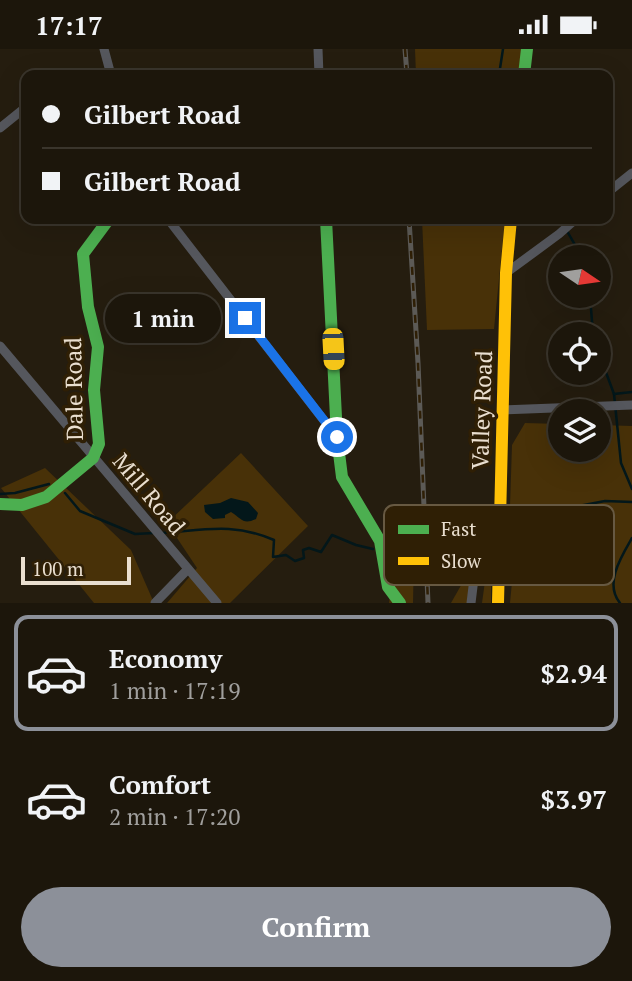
<!DOCTYPE html>
<html lang="en">
<head>
<meta charset="utf-8">
<style>
  :root { --surface:#1c160b; --page:#292319; --text:#f1f3f6; --muted:#a09f9d; --line:#3a352c; --accent:#8c9099 }
  body { margin:0; font-family:"PT Serif",serif; background:var(--page); color:var(--text); height:100vh; display:flex; flex-direction:column; font-size:26px; white-space:nowrap }
  * { box-sizing:border-box; margin:0 }
  p { font-size:23px; color:var(--muted) }
  .icon { flex:none; width:38px; height:38px; fill:none; stroke:currentColor; stroke-width:2; stroke-linecap:round; stroke-linejoin:round }
  .map { position:relative; height:554px; overflow:hidden }
  .panel { display:flex; flex-direction:column; background:var(--surface); flex:1 }
  .panel>* { flex:none }
  .top-card { position:absolute; left:21px; top:21px; width:592px; height:154px; border-radius:14px; box-shadow:0 7px 28px #0002,0 0 0 2px var(--line); display:grid; align-content:center; height:154px; padding:0 21px; background:var(--surface) }
  .needle { width:46px; rotate:103deg }
  .fabs { position:absolute; left:548px; top:196px; display:grid; gap:14px }
  .fabs a { display:grid; place-items:center; width:63px; height:63px; border-radius:50%; background:var(--surface); box-shadow:0 7px 28px #0002,0 0 0 2px var(--line); font-size:35px }
  .scale { position:absolute; left:21px; bottom:18px; width:110px; box-sizing:border-box; padding-left:7px; border:4px solid #eadfd0; border-top:0; font-size:19px; line-height:24px; white-space:nowrap; color:#eadfd0; -webkit-text-stroke:5px #2f1f05; paint-order:stroke }
  .end { position:absolute; width:32px; height:32px; margin:-16px; border:9px solid #1a73e8; background:#fff; box-shadow:0 0 0 4px #fff }
  .from { border-radius:50% }
  .bubble { position:absolute; height:49px; border-radius:24px; background:var(--surface); box-shadow:0 7px 28px #0002,0 0 0 2px var(--line); font-size:23px; font-weight:600; line-height:49px; text-align:center }
  .car { position:absolute; width:21px; height:42px; margin:-21px -10px; border-radius:9px; box-shadow:0 0 5px 2px #0007; background:linear-gradient(#f5c518 24%,#345 0 40%,#f5c518 0 76%,#345 0 86%,#f5c518 0) }
  .top-card b { display:flex; align-items:center; gap:24px; height:66px; font-size:26px }
  .top-card b+b { border-top:2px solid var(--line) }
  .top-card i { width:18px; height:18px; background:var(--text) }
  ul { padding:12px 0 0; list-style:none }
  li { display:flex; align-items:center; gap:21px; height:116px; margin:0 14px 10px; padding:0 7px; border:4px solid transparent; border-radius:14px }
  li div { flex:1 }
  li b { display:block; font-size:26px }
  li em { font-style:normal; font-weight:600 }
  li.on { border-color:var(--accent) }
  li>.icon { width:63px; height:63px; stroke-width:1.5 }
  .primary-button { display:flex; gap:14px; margin-top:auto; padding:14px 21px }
  .primary-button a { flex:1; height:80px; border-radius:42px; background:var(--accent); color:#fff; font-size:28px; font-weight:600; line-height:80px; text-align:center }
  .status { display:flex; justify-content:space-between; align-items:center; height:49px; padding:0 35px; background:var(--surface); direction:ltr }
  .status svg { height:19px; fill:currentColor }
  .map>svg:first-child { display:block }
</style>
</head>
<body>
<div class="status"><b>17:17</b><svg viewBox="0 0 49 12"><path d="M0 12V9h3v3zM5 12V6h3v6zM10 12V3h3v9zM15 12V0h3v12zM26 1h20v11H26zM47 4h2v5h-2z"/></svg></div>
<div class="map">
<svg width="632" height="554" viewBox="0 0 632 554">
  <rect width="100%" height="100%" fill="#251d0f"/>
  <g fill="#483108">
    <polygon points="415,0 522,0 519,26 416,26"/>
    <polygon points="422,170 505,170 494,280 427,281"/>
    <polygon points="525,374 560,375 560,401 598,401 599,376 632,377 632,554 510,554 513,522 508,518 512,396"/>
    <polygon points="241,404 308,477 230,554 167,554 197,519 167,474"/>
    <polygon points="45,419 131,501 154,554 94,554 1,439"/>
    <polygon points="395,504 414,505 413,554 389,554"/>
    <polygon points="487,517 491,521 491,554 482,554 486,525 481,521"/>
    <polygon points="468,524 471,524 467,554 451,554"/>
  </g>
  <path fill="#03171a" d="M231,449L248,453L258,464L256,470C243,476 242,470 231,463L225,466V469L213,470L205,463L204,456L220,454Z"/>
  <g fill="none" stroke-linecap="round" stroke-linejoin="round">
    <g stroke="#03171a" stroke-width="2.5">
      <polyline points="499,26 503,0"/>
      <polyline points="567,182 582,208"/>
      <polyline points="590,247 593,285"/>
      <polyline points="598,302 614,345 621,414 632,440"/>
      <polyline points="614,345 632,343"/>
      <polyline points="65,444 80,462 135,485 154,484"/>
      <polyline points="0,445 15,444 49,435"/>
      <polyline points="510,470 605,452 632,453"/>
      <path d="M161,484C205,481 232,473 274,491L273,508L286,506L295,512L304,509L303,501L309,499L321,503L332,486L356,496L373,500"/>
      <polyline points="392,500 413,503"/>
      <polyline points="438,507 463,502 462,477 486,473"/>
      <path d="M620,554C604,535 621,508 632,489"/>
    </g>
    <g stroke="#55575d" stroke-width="9">
      <polyline points="104,0 111,26"/>
      <polyline points="318,0 319,26"/>
      <polyline points="0,79 26,58"/>
      <polyline points="607,144 632,124"/>
      <polyline points="168,170 336,387"/>
      <polyline points="506,224 559,185 576,170"/>
      <polyline points="0,297 217,554"/>
      <polyline points="504,361 632,356"/>
      <polyline points="155,554 188,520"/>
      <polyline points="471,554 476,513 497,509"/>
    </g>
    <g stroke="#4caf50" stroke-width="12">
      <polyline points="524,26 527,0"/>
      <polyline points="326,170 337,388 342,428 380,492 388,538 400,554"/>
      <polyline points="0,455 22,456 46,448 93,409 99,395 94,341 98,298 88,258 83,205 109,170"/>
    </g>
    <polyline stroke="#ffc107" stroke-width="12" points="498,554 506,224 511,170"/>
    <g stroke="#5c5a56" stroke-width="5">
      <g id="rail">
        <polyline points="405,0 407,26"/>
        <polyline points="409,170 418,314 428,554"/>
      </g>
    </g>
    <use href="#rail" stroke="#2f1f05" stroke-width="2.5" stroke-dasharray="8" stroke-linecap="butt"/>
  </g>
  <g fill="none" stroke-linecap="round" stroke-linejoin="round">
    <polyline stroke="#1a73e8" stroke-width="9" points="245,269 337,388"/>
  </g>
  <g text-anchor="middle" stroke-width="7" stroke-linejoin="round" paint-order="stroke">
    <g font-size="23" fill="#eadfd0" stroke="#2f1f05">
      <text transform="translate(74 340) rotate(-91)" y="8">Dale Road</text>
      <text transform="translate(482 361) rotate(-88)" y="8">Valley Road</text>
      <text transform="translate(149 445) rotate(50)" y="8">Mill Road</text>
    </g>
  </g>
  <rect x="384" y="456" width="230" height="80" rx="10" fill="#2f1f05" stroke="#675942" stroke-width="2"/>
  <rect x="398" y="476" width="31" height="9" fill="#4caf50"/>
  <rect x="398" y="508" width="31" height="8" fill="#ffc107"/>
  <g font-size="19" fill="#eadfd0">
    <text x="441" y="487">Fast</text>
    <text x="441" y="519">Slow</text>
  </g>
</svg>
<div class="fabs">
<a><svg class="needle" viewBox="-14 -14 28 28"><path d="M0-13l5 13h-10z" fill="#e53935"/><path d="M0 13l5-13h-10z" fill="#a09f9d"/></svg></a>
<a><svg class="icon" aria-label="locate" viewBox="0 0 24 24"><circle cx="12" cy="12" r="6"/><path d="M12 2v4M12 18v4M2 12h4M18 12h4"/></svg></a>
<a><svg class="icon" aria-label="layers" viewBox="0 0 24 24"><path d="M12 4l9 5-9 5-9-5zM3 14l9 5 9-5"/></svg></a>
</div>
<div class="scale">100 m</div>
<i class="end from" style="left:337px;top:388px"></i>
<i class="end" style="left:245px;top:269px"></i>
<div class="bubble" style="left:105px;top:245px;width:116px">1 min</div>
<i class="car" style="left:333px;top:300px;rotate:177deg"></i>
<div class="top-card">
<b><i class="from"></i>Gilbert Road</b>
<b><i></i>Gilbert Road</b>
</div>
</div>
<section class="panel">
<ul>
<li class="on"><svg class="icon" aria-label="car" viewBox="0 0 24 24"><path d="M5 17H2v-5l4-1 3-4h7l3 4 3 1v5h-3M9 17h6M6 11h13"/><circle cx="7" cy="17" r="2"/><circle cx="17" cy="17" r="2"/></svg><div><b>Economy</b><p>1 min · 17:19</p></div><em>$2.94</em></li>
<li><svg class="icon" aria-label="car" viewBox="0 0 24 24"><path d="M5 17H2v-5l4-1 3-4h7l3 4 3 1v5h-3M9 17h6M6 11h13"/><circle cx="7" cy="17" r="2"/><circle cx="17" cy="17" r="2"/></svg><div><b>Comfort</b><p>2 min · 17:20</p></div><em>$3.97</em></li>
</ul>
<div class="primary-button"><a>Confirm</a></div>
</section>
</body>
</html>
